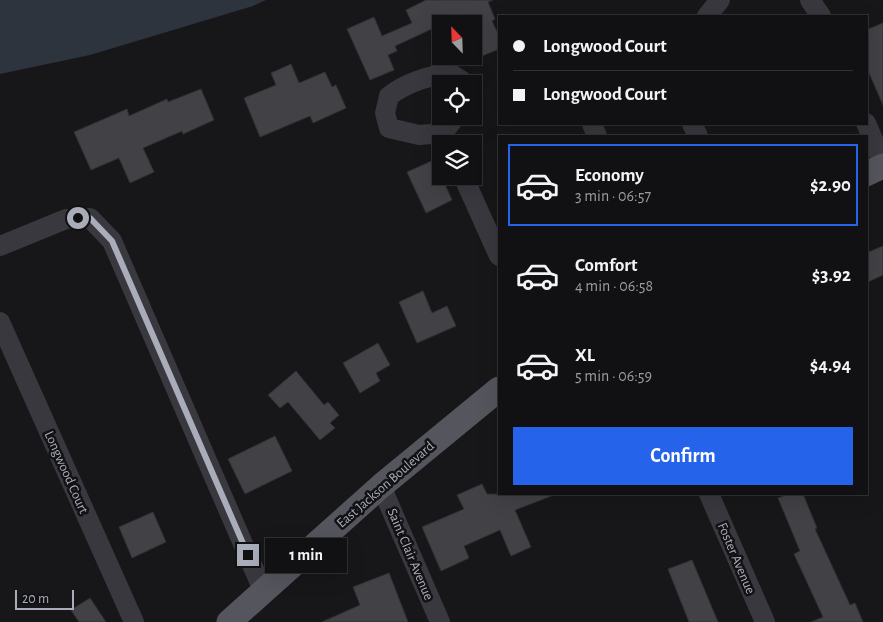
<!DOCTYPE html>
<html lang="en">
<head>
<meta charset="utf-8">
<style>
  :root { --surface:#111113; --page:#1a1a1c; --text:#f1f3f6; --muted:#9c9da0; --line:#303133; --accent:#2563eb }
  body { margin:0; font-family:"Alegreya Sans",sans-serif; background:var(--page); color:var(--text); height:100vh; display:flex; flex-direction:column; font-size:19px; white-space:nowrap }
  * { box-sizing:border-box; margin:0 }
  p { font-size:16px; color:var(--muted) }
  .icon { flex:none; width:28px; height:28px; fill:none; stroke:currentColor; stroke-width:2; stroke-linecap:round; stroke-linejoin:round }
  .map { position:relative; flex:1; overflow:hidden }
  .sheet { position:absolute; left:498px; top:135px; width:370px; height:360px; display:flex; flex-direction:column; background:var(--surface); border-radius:0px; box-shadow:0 5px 20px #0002,0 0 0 1px var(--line) }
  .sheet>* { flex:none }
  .guide { position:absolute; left:498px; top:15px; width:370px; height:110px; border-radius:0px; box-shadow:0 5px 20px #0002,0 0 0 1px var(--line); display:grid; align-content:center; height:110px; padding:0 15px; background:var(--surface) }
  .needle { width:32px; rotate:337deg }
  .fabs { position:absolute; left:432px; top:15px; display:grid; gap:10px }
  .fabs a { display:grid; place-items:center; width:50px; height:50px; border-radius:0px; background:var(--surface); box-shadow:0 5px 20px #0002,0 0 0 1px var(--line); font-size:25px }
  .scale { position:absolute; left:15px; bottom:12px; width:59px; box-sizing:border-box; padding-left:5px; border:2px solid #a9acb9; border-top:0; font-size:14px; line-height:18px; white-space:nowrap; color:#a9acb9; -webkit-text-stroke:4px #121214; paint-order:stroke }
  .end { position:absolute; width:22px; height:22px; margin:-11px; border:6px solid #a9acb9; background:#111; box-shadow:0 0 0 2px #111 }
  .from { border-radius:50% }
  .bubble { position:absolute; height:35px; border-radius:0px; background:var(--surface); box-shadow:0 5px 20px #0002,0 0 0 1px var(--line); font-size:16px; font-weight:700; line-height:35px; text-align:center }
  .guide b { display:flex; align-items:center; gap:18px; height:48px; font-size:19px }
  .guide b+b { border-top:1px solid var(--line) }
  .guide i { width:12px; height:12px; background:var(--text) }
  ul { padding:9px 0 0; list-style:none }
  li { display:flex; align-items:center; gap:15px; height:82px; margin:0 10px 8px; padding:0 5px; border:2px solid transparent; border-radius:0px }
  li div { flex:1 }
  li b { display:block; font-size:19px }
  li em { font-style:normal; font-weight:700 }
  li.selected { border-color:var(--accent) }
  li>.icon { width:45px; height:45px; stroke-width:1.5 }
  .cta { display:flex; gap:10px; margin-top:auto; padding:10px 15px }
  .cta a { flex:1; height:58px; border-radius:0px; background:var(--accent); color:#fff; font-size:20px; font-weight:700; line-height:58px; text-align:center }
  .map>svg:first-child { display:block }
</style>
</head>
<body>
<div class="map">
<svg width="883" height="622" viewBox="0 0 883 622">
  <rect width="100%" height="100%" fill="#171719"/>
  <polygon fill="#2d343d" points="0,0 266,0 253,6 90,55 0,74"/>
  <g fill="#414146" stroke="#313135">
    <polygon points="426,0 493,0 488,2 495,19 492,21 499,36 499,49 482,56 474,36 474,24 468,24 464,14 395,46 397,51 388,55 394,70 370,80 347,29 374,17 382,36 412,23 406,10"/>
    <polygon points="883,23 883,105 866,66 866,30"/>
    <polygon points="291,64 299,83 325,72 332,87 336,85 346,108 313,123 310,116 260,137 244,98 276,85 271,73"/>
    <polygon points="201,89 214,120 183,134 182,131 143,148 154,172 130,183 119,158 91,170 74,132 127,109 129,116 167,99 168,102"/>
    <polygon points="434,160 452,200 426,213 407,172"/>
    <polygon points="883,246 883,275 866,283 866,253"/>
    <polygon points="423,291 432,313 447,306 456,326 417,343 399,302"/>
    <polygon points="378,343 390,365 376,373 380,381 360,393 343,363"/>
    <polygon points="296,371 324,405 328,402 339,415 330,423 335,428 320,440 288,402 280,408 268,395"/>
    <polygon points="275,436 292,471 245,494 228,459"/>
    <polygon points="482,484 487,494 554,495 515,510 531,547 511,556 500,530 464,546 469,558 441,571 422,527 464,509 457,495"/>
    <polygon points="789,494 803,494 817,528 815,529 850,605 855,603 863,622 811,622 823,617 794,554 800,551 778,498"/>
    <polygon points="153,512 166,542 132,558 119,527"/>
    <polygon points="692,560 718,622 689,622 668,569"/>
    <polygon points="389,573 408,622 322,622 360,605 353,587"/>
    <polygon points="90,598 106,622 79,622 71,610"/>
  </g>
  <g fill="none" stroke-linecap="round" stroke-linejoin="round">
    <g stroke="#38383e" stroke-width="20">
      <polyline points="810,0 821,16"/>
      <polyline points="707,16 720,0"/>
      <path d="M456,116L443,133L419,135L389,128L385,113L389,96C408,82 425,78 448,72L462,81L463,84"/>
      <polyline points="866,123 883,163"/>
      <polyline points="592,124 597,136"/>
      <polyline points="692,124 698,136"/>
      <polyline points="463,176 499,256"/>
      <polyline points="0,246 66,219 90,218 112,241 263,590"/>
      <polyline points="0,322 134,622"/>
      <polyline points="381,486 440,622"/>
      <polyline points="709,494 765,622"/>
    </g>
    <g stroke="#54555d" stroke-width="25">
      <polyline points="866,174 883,166"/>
      <polyline points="229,622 381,486 499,389"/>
    </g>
  </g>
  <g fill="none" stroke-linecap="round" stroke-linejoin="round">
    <polyline stroke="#a9acb9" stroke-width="6" points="78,218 90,218 112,241 248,555"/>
  </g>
  <g text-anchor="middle" stroke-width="5" stroke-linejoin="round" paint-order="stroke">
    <g font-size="14" fill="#a9acb9" stroke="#121214">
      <text transform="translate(67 472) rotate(66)" y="5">Longwood Court</text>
      <text transform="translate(385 484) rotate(-41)" y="5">East Jackson Boulevard</text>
      <text transform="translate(411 554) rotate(67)" y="5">Saint Clair Avenue</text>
      <text transform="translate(737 558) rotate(67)" y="5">Foster Avenue</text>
    </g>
  </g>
</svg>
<div class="fabs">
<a><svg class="needle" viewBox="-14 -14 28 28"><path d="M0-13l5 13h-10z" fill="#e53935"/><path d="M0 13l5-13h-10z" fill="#9c9da0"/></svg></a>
<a><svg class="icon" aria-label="locate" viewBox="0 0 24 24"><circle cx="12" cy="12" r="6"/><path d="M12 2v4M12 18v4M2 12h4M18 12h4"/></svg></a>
<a><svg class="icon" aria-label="layers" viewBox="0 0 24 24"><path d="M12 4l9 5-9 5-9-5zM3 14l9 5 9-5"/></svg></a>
</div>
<div class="scale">20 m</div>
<i class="end from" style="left:78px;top:218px"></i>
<i class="end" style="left:248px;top:555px"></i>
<div class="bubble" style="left:265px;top:538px;width:82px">1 min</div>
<div class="guide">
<b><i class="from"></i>Longwood Court</b>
<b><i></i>Longwood Court</b>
</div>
<section class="sheet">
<ul>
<li class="selected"><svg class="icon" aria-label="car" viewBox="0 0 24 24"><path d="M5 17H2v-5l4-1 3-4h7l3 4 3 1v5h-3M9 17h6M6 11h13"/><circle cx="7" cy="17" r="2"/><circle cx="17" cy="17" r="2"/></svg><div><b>Economy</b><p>3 min · 06:57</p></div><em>$2.90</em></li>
<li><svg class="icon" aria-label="car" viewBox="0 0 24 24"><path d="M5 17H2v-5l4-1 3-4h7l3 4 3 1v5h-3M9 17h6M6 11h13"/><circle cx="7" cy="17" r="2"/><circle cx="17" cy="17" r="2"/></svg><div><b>Comfort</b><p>4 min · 06:58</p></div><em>$3.92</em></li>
<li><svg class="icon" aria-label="car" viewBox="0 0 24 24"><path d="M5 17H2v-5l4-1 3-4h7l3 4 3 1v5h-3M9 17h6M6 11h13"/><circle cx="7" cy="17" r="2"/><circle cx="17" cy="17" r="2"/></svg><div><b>XL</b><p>5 min · 06:59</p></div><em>$4.94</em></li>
</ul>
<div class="cta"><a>Confirm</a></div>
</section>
</div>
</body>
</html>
